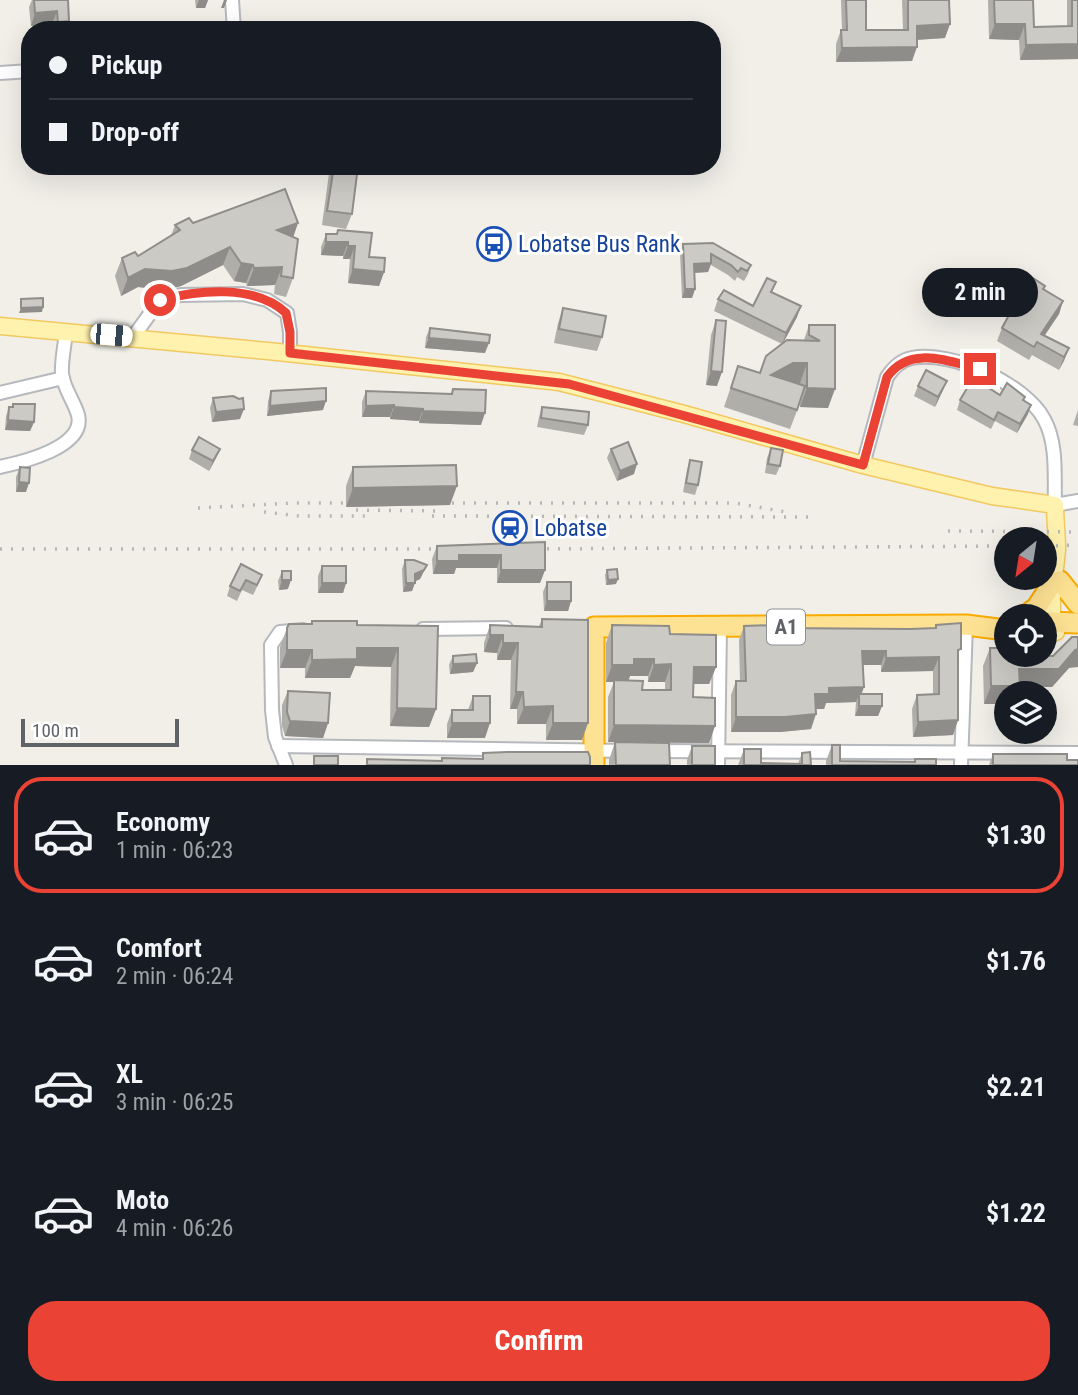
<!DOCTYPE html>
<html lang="en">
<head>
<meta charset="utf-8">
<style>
  :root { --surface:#171b24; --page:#242831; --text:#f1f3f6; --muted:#9ea1a6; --line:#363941; --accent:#ea4335 }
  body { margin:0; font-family:"Roboto Condensed",sans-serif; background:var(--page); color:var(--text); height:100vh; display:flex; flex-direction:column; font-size:26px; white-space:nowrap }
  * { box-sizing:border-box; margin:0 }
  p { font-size:23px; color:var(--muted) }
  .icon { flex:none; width:38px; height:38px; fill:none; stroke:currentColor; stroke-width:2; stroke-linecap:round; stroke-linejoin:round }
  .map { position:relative; height:765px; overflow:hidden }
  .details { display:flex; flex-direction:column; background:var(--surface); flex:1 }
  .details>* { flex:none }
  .banner { position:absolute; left:21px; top:21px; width:700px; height:154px; border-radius:28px; box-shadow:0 7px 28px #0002; display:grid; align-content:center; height:154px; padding:0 28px; background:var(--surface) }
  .needle { width:46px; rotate:210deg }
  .buttons { position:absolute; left:994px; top:527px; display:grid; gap:14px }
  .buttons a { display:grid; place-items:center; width:63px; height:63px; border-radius:50%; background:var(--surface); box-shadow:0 7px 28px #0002; font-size:35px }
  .scale { position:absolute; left:21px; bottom:18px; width:158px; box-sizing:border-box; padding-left:7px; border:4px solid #5f6368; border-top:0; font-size:19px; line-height:24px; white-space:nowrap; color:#5f6368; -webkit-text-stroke:5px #fff; paint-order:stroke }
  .end { position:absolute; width:32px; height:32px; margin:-16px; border:9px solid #ea4335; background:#fff; box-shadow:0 0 0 4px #fff }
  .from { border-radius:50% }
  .bubble { position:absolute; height:49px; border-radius:24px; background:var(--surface); box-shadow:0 7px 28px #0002; font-size:23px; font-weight:700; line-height:49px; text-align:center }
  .car { position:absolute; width:21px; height:42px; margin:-21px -10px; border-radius:9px; box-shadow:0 0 5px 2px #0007; background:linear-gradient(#fff 24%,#345 0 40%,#fff 0 76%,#345 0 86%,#fff 0) }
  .banner b { display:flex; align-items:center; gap:24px; height:66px; font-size:26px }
  .banner b+b { border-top:2px solid var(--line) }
  .banner i { width:18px; height:18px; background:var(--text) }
  ul { padding:12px 0 0; list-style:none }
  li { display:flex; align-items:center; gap:21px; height:116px; margin:0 14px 10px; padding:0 14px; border:4px solid transparent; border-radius:28px }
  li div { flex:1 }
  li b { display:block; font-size:26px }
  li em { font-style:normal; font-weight:700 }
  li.active { border-color:var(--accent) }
  li>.icon { width:63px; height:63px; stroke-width:1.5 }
  .cta { display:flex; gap:14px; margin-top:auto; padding:14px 28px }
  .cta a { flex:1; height:80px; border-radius:28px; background:var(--accent); color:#fff; font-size:28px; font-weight:700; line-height:80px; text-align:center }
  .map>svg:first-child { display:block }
</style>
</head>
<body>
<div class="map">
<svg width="1078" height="765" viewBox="0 0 1078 765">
  <rect width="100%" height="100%" fill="#f1efe8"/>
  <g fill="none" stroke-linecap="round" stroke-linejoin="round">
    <g stroke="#b5b8bc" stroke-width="16">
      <g id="minor">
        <polyline points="232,0 234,30"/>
        <polyline points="0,73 30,71"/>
        <polyline points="133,337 160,300 181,295 243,294 267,300 287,313 290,332 290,353"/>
        <polyline points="0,393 63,378"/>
        <path d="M863,465L887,377C893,368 901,360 912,358C952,350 1025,384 1044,419C1058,444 1054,478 1055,505L1078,501"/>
        <path d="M0,467C23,462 86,447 78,415C74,401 64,389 62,374C61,361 65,345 66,331"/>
        <polyline points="423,629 506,628"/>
        <polyline points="278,746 627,751"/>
        <polyline points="656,751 1078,753"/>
        <polyline points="286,765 275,737 272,710 271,645 280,632 303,630"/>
        <polyline points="718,765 720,628"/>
        <polyline points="961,765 966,625"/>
      </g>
    </g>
    <g stroke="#f2c960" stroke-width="19">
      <path id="major" d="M0,326L268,351L559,382L684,414L863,465L992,496L1055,505C1055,520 1057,535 1057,549C1055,577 1047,606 1056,632"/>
    </g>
    <g stroke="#f9ab00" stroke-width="23">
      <g id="highway">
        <polyline points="1060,581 1078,604"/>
        <polyline points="1025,616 1037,607 1053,582"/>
        <polyline points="1045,622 1078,623"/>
        <polyline points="594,765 594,627 966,625 1006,630"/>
      </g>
    </g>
    <use href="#minor" stroke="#fff" stroke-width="12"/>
    <use href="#major" stroke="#fff2af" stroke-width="16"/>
    <use href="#highway" stroke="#fde293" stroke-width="19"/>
    <g stroke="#b6b7b8" stroke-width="3.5" stroke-dasharray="2 9" stroke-linecap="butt">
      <polyline points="430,503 735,503 786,512"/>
      <polyline points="198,508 293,503 367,503"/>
      <polyline points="356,510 443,511"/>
      <polyline points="264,512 299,516 365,516"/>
      <polyline points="432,516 817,517"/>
      <polyline points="948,531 1078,532"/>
      <polyline points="1045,546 1078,545"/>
      <polyline points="0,549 455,549"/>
      <polyline points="525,549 1006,546"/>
    </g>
  </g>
  <g fill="#afaea9" fill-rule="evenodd">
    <polygon points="32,0 68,0 66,30 53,30 52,24 31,26 29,7"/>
    <polygon points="195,0 208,0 205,8 196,8"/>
    <polygon points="841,0 866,0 866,30 903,30 902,0 949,0 945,38 917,40 912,61 836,62 836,44 841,30 842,30"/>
    <polygon points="988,0 1033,0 1034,27 1067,26 1067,0 1078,0 1078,59 1020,60 1019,40 989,39"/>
    <polygon points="330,166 370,166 369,169 358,169 352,214 346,229 322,225"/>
    <polygon points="398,166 411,166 408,175 397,172"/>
    <polygon points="193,223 293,237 293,278 286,297 274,294 275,285 247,286 246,283 234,281 223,265 181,286 166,290 138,287 121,296 115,276 122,258 138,256 171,236 175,225"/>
    <polygon points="338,230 369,257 384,272 379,286 348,283 350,259 343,259 343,256 321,255 321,247 326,234 336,234"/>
    <polygon points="683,244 751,265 748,274 744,281 737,277 735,281 728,275 711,265 708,272 694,273 695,289 692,298 682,298 680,253"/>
    <polygon points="776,282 772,292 797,317 783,343 804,340 809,325 835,325 828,408 800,407 800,403 790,429 724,407 738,366 760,373 766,356 782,344 714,311 718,299 753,306"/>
    <polygon points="1045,286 1044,290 1063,301 1059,314 1044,336 1069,348 1059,370 1032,355 1029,360 997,341 1002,328"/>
    <polygon points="563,308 602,337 597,351 554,343 558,323"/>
    <polygon points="716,320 717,386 706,385 711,335"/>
    <polygon points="430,328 485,353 425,348 426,337"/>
    <polygon points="986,381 984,386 1000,395 1025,397 1024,401 1028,414 1017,433 995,421 991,429 957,410 960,400"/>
    <polygon points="918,386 943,390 935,407 914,396"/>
    <polygon points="453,389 481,425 419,423 419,421 390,419 390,417 362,417 362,402 366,391 451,394"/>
    <polygon points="271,391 323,410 267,416 268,401"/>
    <polygon points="213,398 240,419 212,422 210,408"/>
    <polygon points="13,404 34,422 30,431 5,430 6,416 9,407 12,407"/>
    <polygon points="542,407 588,425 584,435 537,427 539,417"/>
    <polygon points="1078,410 1078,426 1073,425"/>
    <polygon points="771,448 780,466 776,475 765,473 767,458"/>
    <polygon points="220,449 216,458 209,471 189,459 192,450"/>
    <polygon points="611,449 634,474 617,481 607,458"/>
    <polygon points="690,460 698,485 695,495 683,492 687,470"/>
    <polygon points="20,467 26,492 16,492 16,477"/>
    <polygon points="353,467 450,505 346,507 346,486"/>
    <polygon points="545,542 545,570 540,583 497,583 497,568 456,568 454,574 433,574 432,559 437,546"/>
    <polygon points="405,560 427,565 420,579 415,581 412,591 403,592 402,569"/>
    <polygon points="241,564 258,585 253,595 242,590 237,601 227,596 230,586"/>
    <polygon points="322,566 346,583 343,593 318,593 318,576"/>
    <polygon points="607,570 616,584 606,585 605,575"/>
    <polygon points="282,571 288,589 279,590 278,581"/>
    <polygon points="547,582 571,601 568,611 544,611 543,592"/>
    <polygon points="542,619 582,740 546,740 546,724 517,724 517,709 510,709 511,660 497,660 497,653 484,652 484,643 490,625 539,626"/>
    <polygon points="312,621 357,625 438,626 436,709 429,727 390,726 391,667 355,666 350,678 305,678 305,668 280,668 280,647 287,628 311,624"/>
    <path d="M612,625L670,634L716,667L709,684H693V697L715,726L709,743L608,742V697L614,682H606V643ZM630,676H648V682H665V690H642L628,680Z"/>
    <polygon points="936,625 958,658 958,720 953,735 913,737 912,709 917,695 933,694 933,671 881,672 881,665 863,665 862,694 882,706 878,716 855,716 856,702 826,703 824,709 816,709 811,729 780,732 731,732 731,695 736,681 740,681 739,640 744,626 776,628 935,628"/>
    <polygon points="1000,638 1038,655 1069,668 1052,687 1019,687 1017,693 1006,693 984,704 983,666 990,648 996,648"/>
    <polygon points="453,656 477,663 473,672 450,674 449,665"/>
    <polygon points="288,691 328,723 323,738 285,736 282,726 282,705"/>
    <polygon points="473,696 485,738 447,738 447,724 452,710 468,710"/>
    <polygon points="615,742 670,765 609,765 609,760"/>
    <polygon points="832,745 840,761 914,762 915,759 936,765 826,765 826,761"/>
    <polygon points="692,746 715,765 687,765 687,760"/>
    <polygon points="744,749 761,763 798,764 802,753 811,765 738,765"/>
    <polygon points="993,754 1067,760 1078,765 989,765"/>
  </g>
  <g fill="#8f8d8a">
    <polygon points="199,0 208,0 205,8 196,8"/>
    <polygon points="224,0 227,0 224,8 221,8"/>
    <polygon points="57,11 52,24 31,26 35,13"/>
    <polygon points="69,21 66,30 55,30 58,22"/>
    <polygon points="950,24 945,38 912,40 917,26"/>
    <polygon points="995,24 1025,24 1019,40 989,39"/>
    <polygon points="1078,44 1078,59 1020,60 1026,45"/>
    <polygon points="917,47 912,61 836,62 842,48"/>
    <polygon points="359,166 370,166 369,169 358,169"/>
    <polygon points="298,223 292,241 277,230"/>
    <polygon points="326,242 348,242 343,256 321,255"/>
    <polygon points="348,246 355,246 350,259 343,259"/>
    <polygon points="230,247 223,265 181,286 166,290 138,287 121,296 128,278 145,269"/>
    <polygon points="241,263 253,265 246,283 234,281"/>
    <polygon points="711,263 708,272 691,273 694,264"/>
    <polygon points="282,267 275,285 247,286 254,268"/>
    <polygon points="353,269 384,272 379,286 348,283"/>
    <polygon points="685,289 695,289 692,298 682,298"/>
    <polygon points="1063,301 1059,314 1039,344 1041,334"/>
    <polygon points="801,306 797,317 782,345 786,333"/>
    <polygon points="43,307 42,312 19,313 21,308"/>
    <polygon points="429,338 489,343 485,353 425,348"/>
    <polygon points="1069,348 1064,361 1059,370 1064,357"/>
    <polygon points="793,363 807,363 800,383 786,382 771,375"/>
    <polygon points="711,371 722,372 717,386 706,385"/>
    <polygon points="947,381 943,390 935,407 938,397"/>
    <polygon points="807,388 835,389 828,408 800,407"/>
    <polygon points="326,401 323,410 267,416 270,406"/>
    <polygon points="394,405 390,417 362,417 366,406"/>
    <polygon points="1031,405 1028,414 1017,433 1020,424"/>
    <polygon points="394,407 423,409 419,421 390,419"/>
    <polygon points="244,409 240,419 212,422 216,412"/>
    <polygon points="423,411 485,413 481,425 419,423"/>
    <polygon points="8,420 34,422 30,431 5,430"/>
    <polygon points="220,449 216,458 209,471 213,461"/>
    <polygon points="637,464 634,474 617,481 620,471"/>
    <polygon points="19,482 29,483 26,492 16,492"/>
    <polygon points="457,486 450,505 346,507 353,488"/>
    <polygon points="459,555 501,555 497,568 456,568 454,574 433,574 437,561"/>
    <polygon points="427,565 420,579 412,583 415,574"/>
    <polygon points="501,570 545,570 540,583 497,583"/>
    <polygon points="618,579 616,584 606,585 608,580"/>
    <polygon points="282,580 291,580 288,589 279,590"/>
    <polygon points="322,583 346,583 343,593 318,593"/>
    <polygon points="406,583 415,583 412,591 403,592"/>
    <polygon points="547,601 571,601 568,611 544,611"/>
    <polygon points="490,635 503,635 497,653 484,652"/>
    <polygon points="503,643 518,643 511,660 497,660"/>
    <polygon points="357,648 398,648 391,667 355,666 350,678 305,678 312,660"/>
    <polygon points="1078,649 1078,667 1069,668 1052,687 1019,687 1017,693 1006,693 1006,704 984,704 991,686 1019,669"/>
    <polygon points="287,650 312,650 305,668 280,668"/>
    <polygon points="862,651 886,651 881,665 857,665"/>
    <polygon points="939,657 933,671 881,672 886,658"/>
    <polygon points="634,659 654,659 648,676 630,676 628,682 606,682 612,665"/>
    <polygon points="477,663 473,672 450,674 453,664"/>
    <polygon points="671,664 665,682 648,682 654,665"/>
    <polygon points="694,667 716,667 709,684 687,684"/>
    <polygon points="864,687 859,701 859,694 856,702 826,703 824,709 810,709 815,694 829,688"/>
    <polygon points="516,692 523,692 517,709 510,709"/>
    <polygon points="553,706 546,724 517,724 524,707"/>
    <polygon points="859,706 882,706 878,716 855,716"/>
    <polygon points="397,708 436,709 429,727 390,726"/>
    <polygon points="816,714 811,729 780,732 731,732 736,717"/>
    <polygon points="958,720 953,735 913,737 918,722"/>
    <polygon points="290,721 328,723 323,738 285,736"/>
    <polygon points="452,723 490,723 485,738 447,738"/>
    <polygon points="553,723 588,723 582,740 546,740"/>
    <polygon points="614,725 715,726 709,743 608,742"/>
  </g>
  <g fill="#cccac5" stroke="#8f8d8a" stroke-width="2">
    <polygon points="34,0 68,0 69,21 58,22 57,11 35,13"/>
    <polygon points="846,0 866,0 866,30 908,30 908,0 949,0 950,24 917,26 917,47 842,48 841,30 847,30"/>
    <polygon points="994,0 1033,0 1034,27 1072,26 1072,0 1078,0 1078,44 1026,45 1025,24 995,24"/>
    <polygon points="334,166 358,166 352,214 327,211"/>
    <polygon points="285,189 298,223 277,230 298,239 293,278 281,276 282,267 254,268 253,265 241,263 230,247 187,268 172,271 145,269 128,278 122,258 135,252 138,256 180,230 175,225 189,218 193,223"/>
    <polygon points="338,230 372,233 369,257 385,258 384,272 353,269 355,246 348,246 348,242 326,242 326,234 337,234"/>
    <polygon points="713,243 751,265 747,271 741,268 738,272 731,265 711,254 711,263 694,264 695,289 685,289 683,244"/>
    <polygon points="1030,276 1045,286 1043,289 1063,301 1041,334 1069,348 1064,357 1037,342 1034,347 1002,328"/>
    <polygon points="767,278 776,282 771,292 801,306 786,333 718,299 724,290 753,306"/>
    <polygon points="43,298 43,307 21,308 21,299"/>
    <polygon points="563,308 606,316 602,337 559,329"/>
    <polygon points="716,320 726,321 722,372 711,371"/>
    <polygon points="809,325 835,325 835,389 807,388 807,363 793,363 771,375 805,386 797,410 731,388 738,366 760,373 766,356 787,340 820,341 809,335"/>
    <polygon points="430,328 490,335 489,343 429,338"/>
    <polygon points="926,370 947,381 938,397 918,386"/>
    <polygon points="975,375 986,381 984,385 1000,395 1007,383 1025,397 1023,400 1031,405 1020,424 998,412 994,420 960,400"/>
    <polygon points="326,388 326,401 270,406 271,391"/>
    <polygon points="453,389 486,390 485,413 423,411 423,409 394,407 394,405 366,406 366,391 452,394"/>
    <polygon points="233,396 239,399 243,398 244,409 216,412 213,398"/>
    <polygon points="13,404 35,404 34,422 8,420 9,407 13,407"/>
    <polygon points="542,407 589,412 588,425 541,418"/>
    <polygon points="199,437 220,449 213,461 192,450"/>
    <polygon points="628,442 637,464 620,471 611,449"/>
    <polygon points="771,448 783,450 780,466 768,464"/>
    <polygon points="690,460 702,462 698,485 686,483"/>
    <polygon points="456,465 457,486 353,488 353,467"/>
    <polygon points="20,467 30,468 29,483 19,482"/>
    <polygon points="545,542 545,570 501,570 501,555 459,555 459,561 437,561 437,546"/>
    <polygon points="405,560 414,560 427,565 424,570 415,574 415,583 406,583"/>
    <polygon points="241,564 262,575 257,585 246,580 240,591 230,586"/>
    <rect x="322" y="566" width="24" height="17"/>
    <polygon points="617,569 618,579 608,580 607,570"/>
    <rect x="282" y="571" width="9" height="9"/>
    <rect x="547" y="582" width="24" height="19"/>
    <polygon points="542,619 588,620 588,723 553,723 553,706 524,707 523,692 516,692 518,643 503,643 503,635 490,635 490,625 542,627"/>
    <polygon points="312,621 357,621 357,625 438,626 436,709 397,708 398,648 357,648 357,659 312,660 312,650 287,650 287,628 289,624 312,624"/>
    <polygon points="961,623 961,649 958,650 958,720 918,722 917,695 939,694 939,657 886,658 886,651 862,651 864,687 829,688 829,694 815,694 816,714 785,717 736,717 736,681 746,681 744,626 775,625 776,628 910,629 936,628 936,625"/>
    <polygon points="612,625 669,626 670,634 716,635 716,667 694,667 693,697 715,698 715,726 614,725 614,680 643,681 642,690 671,690 671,664 654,665 654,659 634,659 634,665 612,665"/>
    <polygon points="1072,637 1078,637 1078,649 1075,650 1059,669 1019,669 1020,686 991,686 990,648 1000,648 1000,638 1006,639 1006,654 1053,656"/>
    <polygon points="476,654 477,663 453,664 453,656"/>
    <polygon points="288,691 330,693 328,723 290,721 287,712"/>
    <rect x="859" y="694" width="23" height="12"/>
    <polygon points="473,696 490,696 490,723 452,723 452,710 473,710"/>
    <polygon points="615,742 669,743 670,765 616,765"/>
    <polygon points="832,745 840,745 840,761 915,762 915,759 936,759 936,765 832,765"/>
    <rect x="692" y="746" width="23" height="19"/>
    <polygon points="744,749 761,749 761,763 802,764 802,753 810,752 811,765 744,765"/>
    <polygon points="507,752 588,752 590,757 590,765 367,765 367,759 442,761 442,758 483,759 483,753"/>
    <polygon points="993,754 1067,754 1067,760 1078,760 1078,765 993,765"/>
    <rect x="314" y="756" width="24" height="9"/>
  </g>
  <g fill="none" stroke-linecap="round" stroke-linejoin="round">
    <path stroke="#ea4335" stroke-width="9" d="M160,300C199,290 255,284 286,313L290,332V353L569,384L863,465L887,377C910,345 947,361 980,369"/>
  </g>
  <defs>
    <g id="bus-ring" transform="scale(1.75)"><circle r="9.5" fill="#fff" stroke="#1a4fb4" stroke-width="1.5"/><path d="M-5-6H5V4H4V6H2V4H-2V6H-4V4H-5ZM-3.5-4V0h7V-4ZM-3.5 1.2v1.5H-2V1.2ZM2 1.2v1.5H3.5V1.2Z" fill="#1a4fb4"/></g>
    <g id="station-ring" transform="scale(1.75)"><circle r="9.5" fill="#fff" stroke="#1a4fb4" stroke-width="1.5"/><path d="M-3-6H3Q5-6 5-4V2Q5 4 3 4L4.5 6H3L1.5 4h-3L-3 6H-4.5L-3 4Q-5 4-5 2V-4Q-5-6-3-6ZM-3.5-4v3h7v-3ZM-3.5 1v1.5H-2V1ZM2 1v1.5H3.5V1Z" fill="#1a4fb4"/></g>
  </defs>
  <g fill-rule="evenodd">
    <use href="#bus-ring" x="494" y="244"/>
    <use href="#station-ring" x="510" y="528"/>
  </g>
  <g text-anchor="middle" stroke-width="6" stroke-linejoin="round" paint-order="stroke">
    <rect fill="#fff" stroke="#8f9295" stroke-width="2" x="767" y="609.5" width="38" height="35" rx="5"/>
    <g font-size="21" font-weight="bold" fill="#5f6368">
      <text x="786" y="634">A1</text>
    </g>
    <g font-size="23" fill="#164399" stroke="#fff" text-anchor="start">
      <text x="518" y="252">Lobatse Bus Rank</text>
      <text x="534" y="536">Lobatse</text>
    </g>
  </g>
</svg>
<div class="buttons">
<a><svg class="needle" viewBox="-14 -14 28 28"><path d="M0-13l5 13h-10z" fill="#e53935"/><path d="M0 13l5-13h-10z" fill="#9ea1a6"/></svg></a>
<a><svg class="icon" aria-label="locate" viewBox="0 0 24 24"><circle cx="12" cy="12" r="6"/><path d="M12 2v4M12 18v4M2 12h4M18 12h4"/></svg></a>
<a><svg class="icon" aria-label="layers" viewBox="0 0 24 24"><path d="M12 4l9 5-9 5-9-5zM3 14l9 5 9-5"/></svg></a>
</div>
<div class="scale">100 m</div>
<i class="end from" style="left:160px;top:300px"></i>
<i class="end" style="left:980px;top:369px"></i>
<div class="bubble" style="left:922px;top:268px;width:116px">2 min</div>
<i class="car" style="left:111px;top:335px;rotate:95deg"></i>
<div class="banner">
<b><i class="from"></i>Pickup</b>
<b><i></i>Drop-off</b>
</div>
</div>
<section class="details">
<ul>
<li class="active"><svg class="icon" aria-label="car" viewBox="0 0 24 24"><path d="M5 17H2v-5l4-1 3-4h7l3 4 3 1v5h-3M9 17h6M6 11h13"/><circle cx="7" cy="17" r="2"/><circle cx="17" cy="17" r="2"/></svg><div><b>Economy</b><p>1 min · 06:23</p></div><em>$1.30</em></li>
<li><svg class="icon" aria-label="car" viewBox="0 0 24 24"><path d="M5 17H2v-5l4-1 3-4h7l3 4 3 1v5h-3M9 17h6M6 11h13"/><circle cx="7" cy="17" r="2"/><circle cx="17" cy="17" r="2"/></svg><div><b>Comfort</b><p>2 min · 06:24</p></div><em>$1.76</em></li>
<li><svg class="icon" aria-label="car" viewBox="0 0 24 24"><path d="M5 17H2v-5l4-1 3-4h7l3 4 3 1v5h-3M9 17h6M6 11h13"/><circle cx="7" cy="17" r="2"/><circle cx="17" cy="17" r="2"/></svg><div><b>XL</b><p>3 min · 06:25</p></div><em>$2.21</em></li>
<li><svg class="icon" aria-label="car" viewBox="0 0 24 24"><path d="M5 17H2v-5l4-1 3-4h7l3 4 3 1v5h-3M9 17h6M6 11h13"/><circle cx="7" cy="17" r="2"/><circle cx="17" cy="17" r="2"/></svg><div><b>Moto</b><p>4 min · 06:26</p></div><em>$1.22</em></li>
</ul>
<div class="cta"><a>Confirm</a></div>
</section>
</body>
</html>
